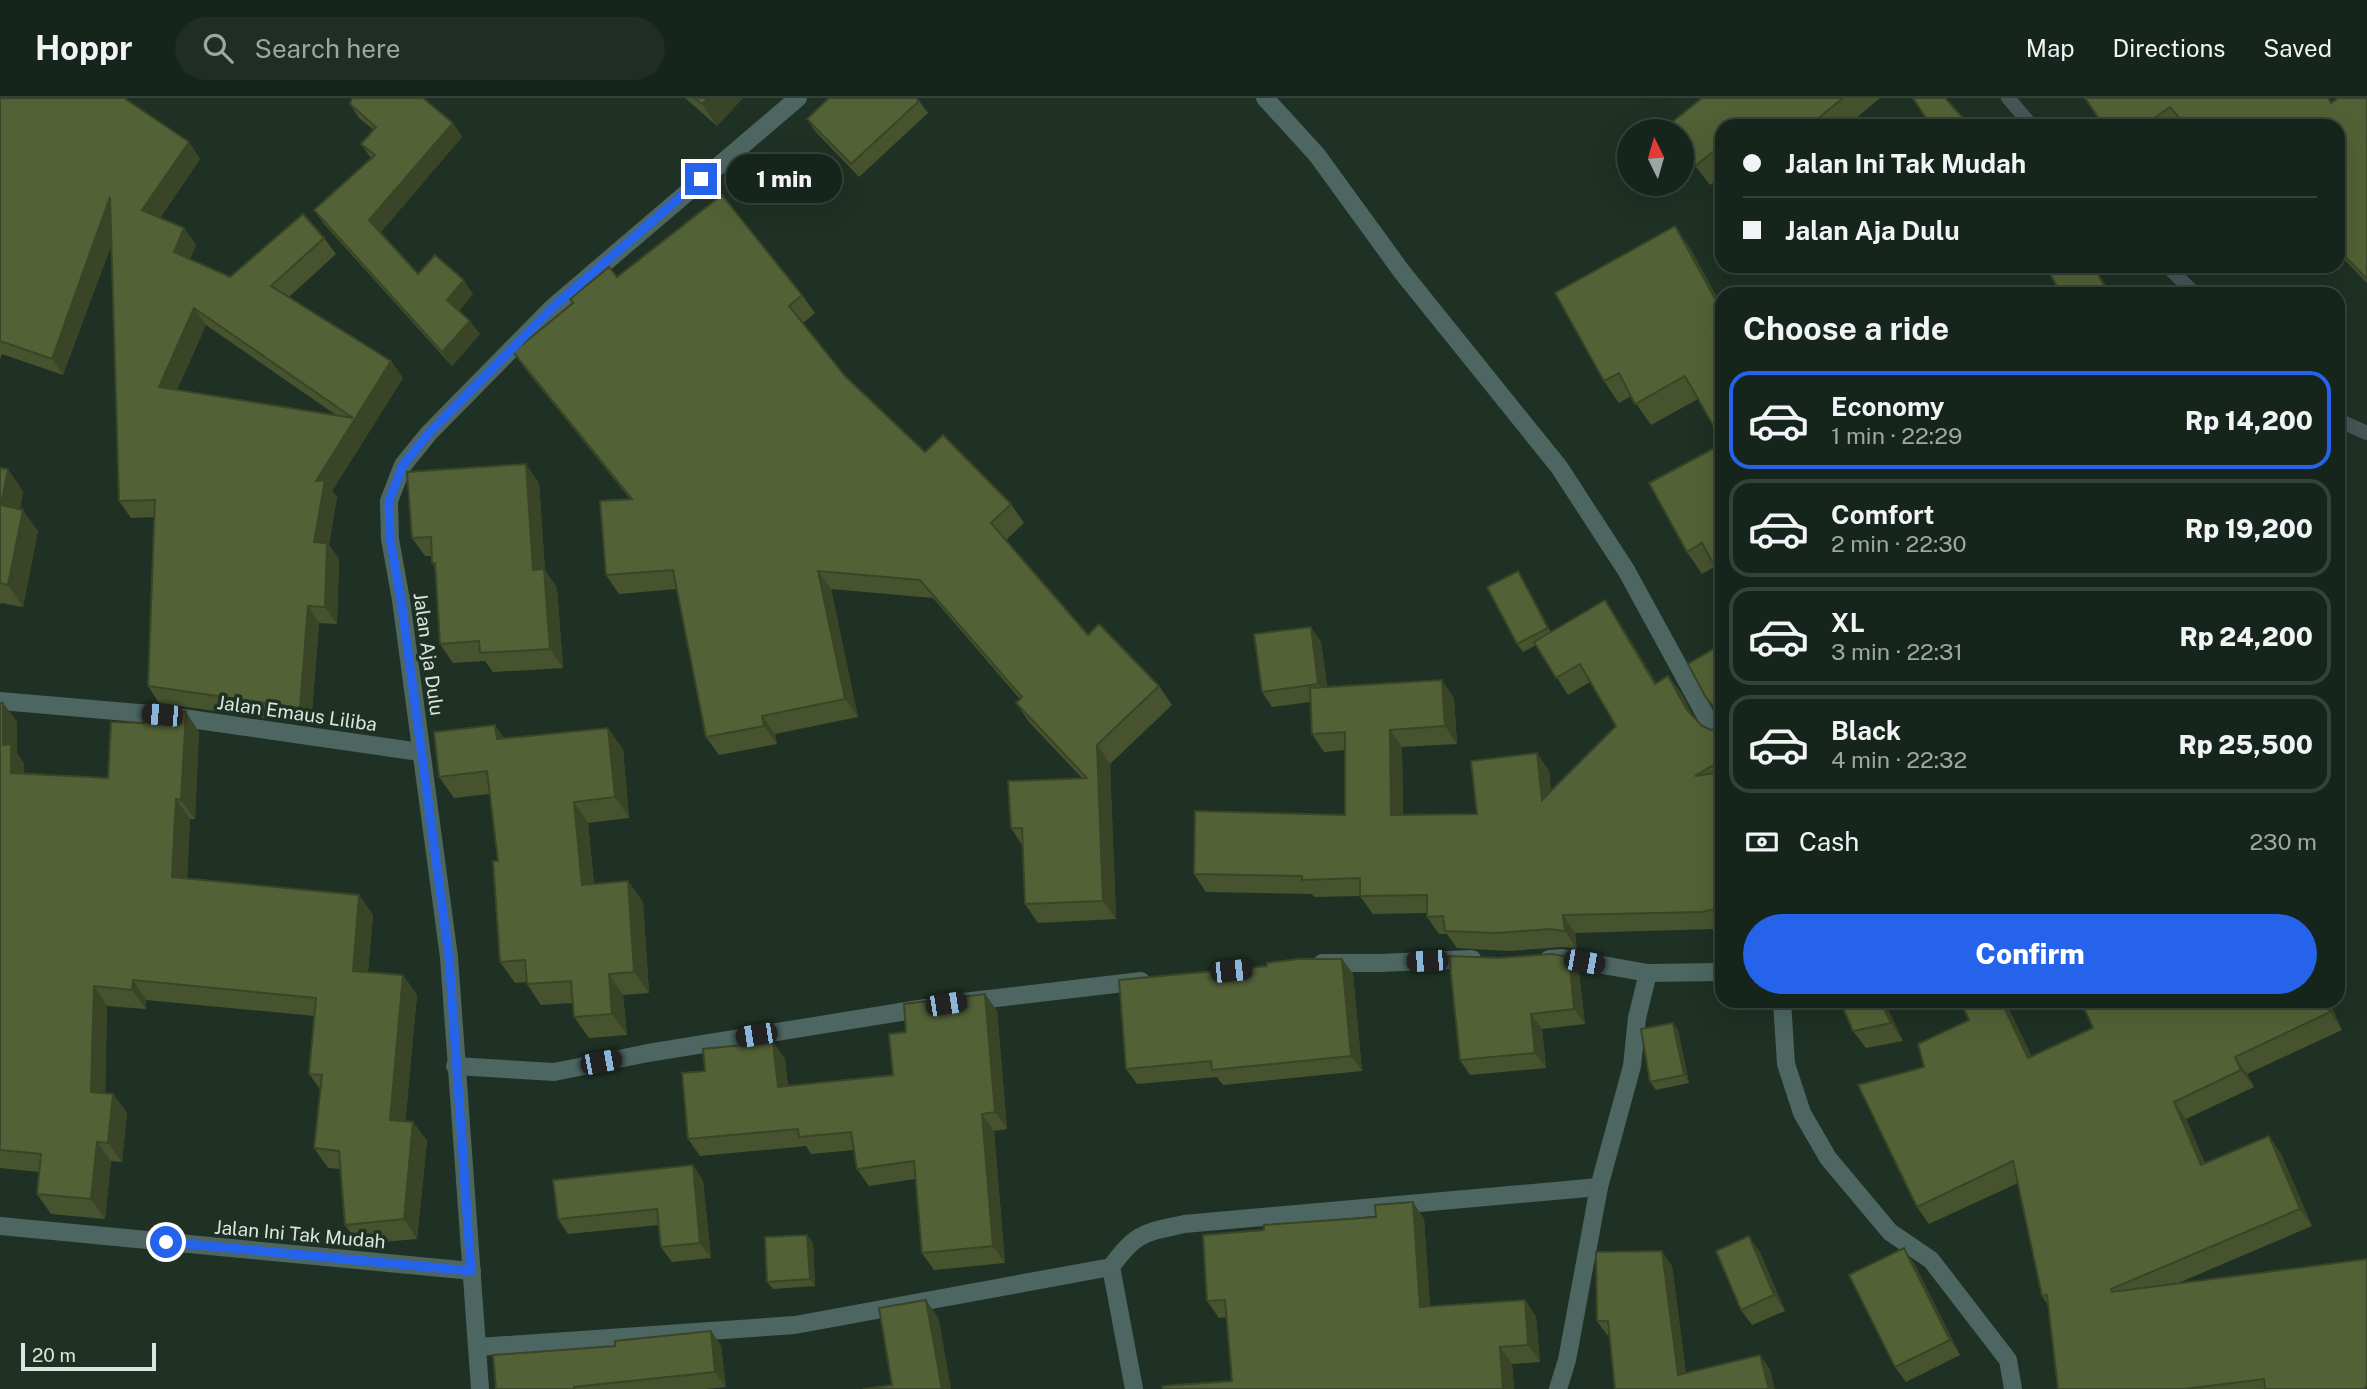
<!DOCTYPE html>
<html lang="en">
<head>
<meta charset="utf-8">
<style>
  :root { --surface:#16251b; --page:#1f2d24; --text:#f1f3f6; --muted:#9ea5a3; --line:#35423a; --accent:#2563eb }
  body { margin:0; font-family:"Public Sans",sans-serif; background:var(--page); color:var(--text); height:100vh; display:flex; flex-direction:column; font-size:26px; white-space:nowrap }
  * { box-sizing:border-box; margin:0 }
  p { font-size:23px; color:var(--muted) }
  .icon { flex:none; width:38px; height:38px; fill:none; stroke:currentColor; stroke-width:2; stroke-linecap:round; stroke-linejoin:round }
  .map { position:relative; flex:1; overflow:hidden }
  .panel { position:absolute; left:1715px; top:189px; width:630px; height:721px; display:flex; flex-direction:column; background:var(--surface); border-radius:21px; box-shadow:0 7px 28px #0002,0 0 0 2px var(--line) }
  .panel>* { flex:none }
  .guide { position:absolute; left:1715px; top:21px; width:630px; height:154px; border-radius:21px; box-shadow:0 7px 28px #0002,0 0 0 2px var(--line); display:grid; align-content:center; height:154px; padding:0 28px; background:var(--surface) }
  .needle { width:46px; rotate:355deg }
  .buttons { position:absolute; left:1617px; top:21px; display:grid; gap:14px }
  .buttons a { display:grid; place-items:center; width:77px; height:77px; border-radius:50%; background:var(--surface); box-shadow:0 7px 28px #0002,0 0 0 2px var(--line); font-size:35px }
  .scale { position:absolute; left:21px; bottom:18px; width:135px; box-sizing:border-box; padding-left:7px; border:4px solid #dae6de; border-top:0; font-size:19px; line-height:24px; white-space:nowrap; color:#dae6de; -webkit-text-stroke:5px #1e3124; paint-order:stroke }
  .end { position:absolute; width:32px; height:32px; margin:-16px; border:9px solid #2563eb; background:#fff; box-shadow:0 0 0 4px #fff }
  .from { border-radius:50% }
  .bubble { position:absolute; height:49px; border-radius:24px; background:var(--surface); box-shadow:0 7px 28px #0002,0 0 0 2px var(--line); font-size:23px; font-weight:800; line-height:49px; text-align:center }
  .car { position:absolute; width:21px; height:42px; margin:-21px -10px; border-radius:9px; box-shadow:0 0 5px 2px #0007; background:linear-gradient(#222 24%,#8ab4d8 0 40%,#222 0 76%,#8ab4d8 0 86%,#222 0) }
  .guide b { display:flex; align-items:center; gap:24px; height:66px; font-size:26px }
  .guide b+b { border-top:2px solid var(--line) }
  .guide i { width:18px; height:18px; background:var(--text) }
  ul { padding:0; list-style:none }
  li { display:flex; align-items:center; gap:21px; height:98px; margin:0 14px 10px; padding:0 14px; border:4px solid var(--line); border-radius:21px }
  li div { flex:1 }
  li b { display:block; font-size:26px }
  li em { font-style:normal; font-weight:800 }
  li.selected { border-color:var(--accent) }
  li>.icon { width:63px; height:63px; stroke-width:1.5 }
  h2 { padding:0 28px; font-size:32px; line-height:84px }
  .pay { display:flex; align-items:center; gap:18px; height:77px; padding:0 28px; font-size:26px }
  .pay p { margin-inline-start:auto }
  .button { display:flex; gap:14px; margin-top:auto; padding:14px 28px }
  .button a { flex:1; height:80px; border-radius:42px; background:var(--accent); color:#fff; font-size:28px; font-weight:800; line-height:80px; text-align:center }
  header { display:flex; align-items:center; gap:42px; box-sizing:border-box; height:98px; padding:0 35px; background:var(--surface); border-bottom:2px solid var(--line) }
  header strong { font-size:33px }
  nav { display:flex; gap:38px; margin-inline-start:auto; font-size:24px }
  .search { width:490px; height:63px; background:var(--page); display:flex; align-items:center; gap:18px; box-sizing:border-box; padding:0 24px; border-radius:38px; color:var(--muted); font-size:26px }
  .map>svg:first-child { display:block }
</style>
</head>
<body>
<header>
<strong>Hoppr</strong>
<div class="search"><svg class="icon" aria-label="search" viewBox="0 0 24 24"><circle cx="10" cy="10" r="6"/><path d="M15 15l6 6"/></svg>Search here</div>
<nav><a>Map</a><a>Directions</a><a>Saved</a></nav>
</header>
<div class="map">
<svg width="2367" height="1291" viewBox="0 0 2367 1291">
  <rect width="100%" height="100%" fill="#1e3124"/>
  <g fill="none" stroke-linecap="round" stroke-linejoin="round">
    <g stroke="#455657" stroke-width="14">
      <polyline points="2008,0 2032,28"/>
      <polyline points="2167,168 2195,196"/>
      <polyline points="2338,322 2367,335"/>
    </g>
    <g stroke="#4d6662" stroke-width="18">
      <polyline points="1265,0 1317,57 1402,174 1559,369 1626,472 1708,622 1722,638"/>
      <polyline points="0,603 162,617 420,654"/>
      <polyline points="1549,861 1563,860 1648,875 1722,874"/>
      <polyline points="1322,865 1380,865 1472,861"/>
      <polyline points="1782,903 1786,966 1802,1015 1828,1060 1890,1134 1931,1162 2008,1262 2013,1291"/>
      <polyline points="963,904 1141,883"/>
      <polyline points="455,968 554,974 648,955 925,910"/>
      <polyline points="0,1128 472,1173"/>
      <polyline points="1111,1169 1134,1291"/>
      <path d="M478,1249L795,1227L1111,1169C1136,1134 1144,1135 1184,1126L1599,1089"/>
      <polyline points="480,1291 449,859 401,502 390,441 389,403 403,367 429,335 553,209 798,0"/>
      <polyline points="1558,1291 1567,1262 1599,1089 1632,968 1637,920 1648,875"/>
    </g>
  </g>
  <g fill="#47532e" fill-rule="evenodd">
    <path d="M0,0L189,44L200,61L160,120L184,130L196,147L190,161L230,179L324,140L336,156L289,199L391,263L403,280L332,393L337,399L329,447L339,461L337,526L319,525L311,627L159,605L148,588L155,419L131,420L119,403L112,145L63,277L2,256L0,261ZM206,227L336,317L177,292Z"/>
    <polygon points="685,0 743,0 717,28"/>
    <polygon points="1702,0 1880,0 1847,28 1722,28 1722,78 1710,87 1682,51 1682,33"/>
    <polygon points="2085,0 2331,5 2367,0 2367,185 2344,161 2338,152 2338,28 2184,28 2181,24 2175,28 2104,28"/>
    <polygon points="919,3 928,15 859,79 815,33 807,21"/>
    <polygon points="350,6 453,25 462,39 380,135 418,176 473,196 459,213 480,236 452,268 324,126 314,112 371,60 361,46 374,32 359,20"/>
    <polygon points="1690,150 1722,208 1722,343 1698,301 1651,327 1631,298 1619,305 1604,283"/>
    <polygon points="2063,168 2094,168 2111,196 2061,196"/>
    <polygon points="617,179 802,197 815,215 803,225 845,278 925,354 1011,406 1024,425 1006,442 1088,537 1159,588 1172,607 1110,666 1116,821 1038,825 1025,806 1022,747 1011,730 1082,680 1029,624 1016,605 1020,601 933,500 831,491 858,619 775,636 777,646 719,657 706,639 677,491 619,496 606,477 630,401 526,272 513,254"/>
    <polygon points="1722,346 1722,477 1716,468 1702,476 1687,454"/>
    <polygon points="0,370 23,393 20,411 38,433 23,509 1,505 0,507"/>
    <polygon points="539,385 545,472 557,490 563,570 493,574 485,563 453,565 440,546 435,469 432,465 432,458 425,458 412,440"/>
    <polygon points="1523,481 1551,534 1617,520 1656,585 1668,578 1681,595 1694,620 1702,628 1711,632 1718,629 1720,619 1705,598 1722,546 1722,830 1715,831 1575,835 1577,851 1563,849 1508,853 1457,850 1447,836 1439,836 1427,819 1427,815 1373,816 1360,798 1314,799 1312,796 1206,794 1194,776 1345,717 1345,652 1324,654 1312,636 1310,604 1272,609 1262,594 1321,544 1327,589 1454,600 1457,646 1402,649 1403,717 1477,716 1537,655 1549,673 1551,692 1616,628 1590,584 1568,597 1536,547 1523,554 1517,546"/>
    <polygon points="0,605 3,605 17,624 17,655 24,666 24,675 108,680 199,634 195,721 190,721 187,781 359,797 373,817 368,874 403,877 417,897 405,1023 413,1024 427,1043 417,1141 359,1146 345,1127 341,1071 328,1070 314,1050 320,991 309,976 315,918 146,902 146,911 107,908 105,995 113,996 127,1015 122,1064 111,1063 105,1121 51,1116 37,1096 39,1074 0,1070"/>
    <polygon points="504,640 623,651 629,720 588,725 594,786 628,783 643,804 649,895 623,897 627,937 589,940 574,919 573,905 541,907 527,886 527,884 515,885 500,864 498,763 490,696 454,700 439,679"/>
    <polygon points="1342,861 1353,876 1362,973 1223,987 1217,979 1137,986 1126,971"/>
    <polygon points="1579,874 1585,926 1542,931 1546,970 1470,977 1460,962"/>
    <polygon points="985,896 997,913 1007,1031 994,1033 1005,1165 934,1172 922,1155 915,1081 869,1088 857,1071 854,1052 811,1056 806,1048 700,1058 688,1041 705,973 773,944 785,961 788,988 893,977 906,934"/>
    <polygon points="1840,903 1884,903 1903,943 1866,950 1853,933"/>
    <polygon points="2005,903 2032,959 2093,930 2081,903 2329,903 2342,932 2247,976 2254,989 2186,1021 2205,1065 2269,1038 2281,1056 2312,1128 2176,1186 2367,1291 2058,1291 2048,1207 2042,1198 2018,1085 1929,1126 1917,1109 1924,969 1969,922"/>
    <polygon points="1673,925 1678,932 1689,985 1656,992 1650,984"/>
    <polygon points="693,1067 703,1083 711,1160 672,1164 661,1149 659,1127 568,1136 558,1121"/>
    <polygon points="1413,1104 1424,1121 1430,1208 1525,1202 1536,1219 1540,1264 1512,1266 1514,1291 1163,1291 1232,1283 1227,1219 1219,1220 1207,1203 1264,1132 1376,1119"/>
    <polygon points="813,1145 815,1188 773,1191 767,1184"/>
    <polygon points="1760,1154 1785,1213 1752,1227 1741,1212"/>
    <polygon points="1914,1165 1960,1257 1906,1284 1895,1269"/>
    <polygon points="1672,1168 1686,1275 1770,1271 1615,1291 1609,1237 1607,1237 1597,1223"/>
    <polygon points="711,1233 721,1248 726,1289 706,1291 496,1291 615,1248"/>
  </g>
  <g fill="#3a4426">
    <polygon points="708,0 743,0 717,28 702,6"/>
    <polygon points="453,25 462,39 379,136 369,122"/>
    <polygon points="189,44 200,61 154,129 142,112"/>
    <polygon points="110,99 122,116 63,277 52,261"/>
    <polygon points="1675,128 1690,150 1722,208 1722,213"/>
    <polygon points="184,130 196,147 186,171 174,154"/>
    <polygon points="464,182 473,196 457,216 447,202"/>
    <polygon points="194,210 206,227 171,305 159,289"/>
    <polygon points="470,223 480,236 452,268 442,254"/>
    <polygon points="391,263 403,280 332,393 337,399 329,447 339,461 337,526 325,509 314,444 316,383"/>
    <polygon points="526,366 539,385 545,472 557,490 563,570 550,551 533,472"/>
    <polygon points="8,371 23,393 16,429 1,407"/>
    <polygon points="23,412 38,433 23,509 8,487"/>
    <polygon points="818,473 831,491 858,619 845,601"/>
    <polygon points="1518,473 1523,481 1553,538 1548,530"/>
    <polygon points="1605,502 1617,520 1667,604 1655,586"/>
    <polygon points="308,508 319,525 311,627 300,610"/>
    <polygon points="1311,529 1321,544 1329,601 1318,586"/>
    <polygon points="1668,578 1681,595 1699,629 1687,612"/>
    <polygon points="1442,582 1454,600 1457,646 1445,628"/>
    <polygon points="3,605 17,624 17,655 24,666 25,694 11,675 3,647"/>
    <polygon points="186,614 199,634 195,721 181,702"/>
    <polygon points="762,618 775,636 777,646 764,628"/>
    <polygon points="495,627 510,648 497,641"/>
    <polygon points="608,630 623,651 629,720 615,699"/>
    <polygon points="1390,632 1402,649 1403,735 1391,717"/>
    <polygon points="1097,647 1110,666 1116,821 1103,803"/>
    <polygon points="1537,655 1549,673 1554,719 1542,702"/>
    <polygon points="176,701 190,721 186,799 172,779"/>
    <polygon points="574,704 588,725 596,808 582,787"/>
    <polygon points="628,783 643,804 649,895 634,874"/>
    <polygon points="359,797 373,817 366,892 353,873"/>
    <polygon points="1563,817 1575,835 1577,851 1565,833"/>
    <polygon points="1569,859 1579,874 1585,926 1574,911"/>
    <polygon points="1342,861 1353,876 1362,973 1351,958"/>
    <polygon points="609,876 623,897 627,937 612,916"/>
    <polygon points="403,877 417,897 404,1041 390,1022"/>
    <polygon points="133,882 146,902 146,911 132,892"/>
    <polygon points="94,888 107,908 105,1013 91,994"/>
    <polygon points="985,896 997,913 1007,1031 995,1014"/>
    <polygon points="1880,903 1884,903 1903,943 1891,925"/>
    <polygon points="2001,903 2005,903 2041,978 2028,960"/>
    <polygon points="2325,903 2329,903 2342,932 2330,914"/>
    <polygon points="1531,916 1542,931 1546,970 1535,955"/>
    <polygon points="1673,925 1678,932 1689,985 1684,977"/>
    <polygon points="773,944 785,961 790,1006 778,989"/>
    <polygon points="2235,959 2247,976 2254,989 2241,972"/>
    <polygon points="113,996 127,1015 122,1064 108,1045"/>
    <polygon points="2174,1004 2186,1021 2213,1084 2201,1067"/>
    <polygon points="982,1016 994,1033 1005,1165 993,1148"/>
    <polygon points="413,1024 427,1043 417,1141 404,1121"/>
    <polygon points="2269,1038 2281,1056 2312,1128 2300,1111"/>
    <polygon points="97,1044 111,1063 105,1121 91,1101"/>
    <polygon points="693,1067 703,1083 711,1160 700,1145"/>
    <polygon points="1413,1104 1424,1121 1431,1226 1420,1209"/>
    <polygon points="807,1137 813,1145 815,1188 810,1181"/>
    <polygon points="1749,1138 1760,1154 1785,1213 1774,1197"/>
    <polygon points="1904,1150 1914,1165 1960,1257 1950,1242"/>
    <polygon points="1662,1153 1672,1168 1688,1291 1678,1277"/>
    <polygon points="926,1202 939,1221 951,1291 942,1291"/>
    <polygon points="1525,1202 1536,1219 1540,1264 1528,1247"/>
    <polygon points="711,1233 721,1248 726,1289 715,1274"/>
    <polygon points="1500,1249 1512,1266 1514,1291 1503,1291"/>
    <polygon points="1760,1257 1770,1271 1775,1291 1769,1291"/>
  </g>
  <g fill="#536136" stroke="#3a4426" stroke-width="2" fill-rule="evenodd">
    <path d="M0,0H124L189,44L142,112L184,130L174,154L230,179L303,116L324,140L271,188L391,263L316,383L325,382L314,444L327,445L325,509L308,508L300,610L148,588L155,402L119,403L110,99L52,261L0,243ZM194,210L353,320L159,289Z"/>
    <polygon points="352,0 423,0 453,25 369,122 418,176 435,157 464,182 447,202 470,223 442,254 314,112 375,57 361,46 376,29 350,6"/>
    <polygon points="695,0 708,0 702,6"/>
    <polygon points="829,0 916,0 919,3 851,66 807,21"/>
    <polygon points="1702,0 1843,0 1809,28 1722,28 1722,47 1696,67 1682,49 1682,33 1669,33 1666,29"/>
    <polygon points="1913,0 1945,0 1970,28 1931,28"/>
    <polygon points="2085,0 2328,0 2331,5 2338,0 2367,0 2367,181 2338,151 2338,28 2186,28 2170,9 2143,28 2104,28"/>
    <polygon points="722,97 802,197 789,208 845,278 925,354 943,337 1011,406 991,425 1088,537 1099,526 1159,588 1097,647 1103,803 1025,806 1022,730 1011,730 1008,683 1087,680 1016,605 1022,599 920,482 818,473 845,601 762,618 764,628 706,639 673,472 606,477 600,403 632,401 513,254 573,205 570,201 609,169 617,179"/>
    <polygon points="1675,128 1722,213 1722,343 1685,278 1635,306 1619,275 1604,283 1555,195"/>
    <polygon points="2063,168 2093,168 2106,190 2097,196 2061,196 2050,176"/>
    <polygon points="1722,346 1722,460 1713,465 1702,445 1687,454 1649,385"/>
    <polygon points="526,366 533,472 544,471 550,551 480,555 479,543 440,546 435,465 432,465 431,439 412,440 407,374"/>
    <polygon points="0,370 8,371 1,407 23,412 8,487 0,485"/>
    <polygon points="1518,473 1548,530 1517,546 1487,489"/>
    <polygon points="1605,502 1655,586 1668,578 1687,612 1702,628 1711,632 1718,629 1721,618 1705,598 1688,566 1722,546 1722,662 1695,678 1722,674 1722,809 1703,814 1563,817 1565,833 1550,831 1496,835 1445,833 1443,818 1427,819 1427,797 1360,798 1360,780 1302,782 1302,778 1194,776 1195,713 1345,717 1345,634 1312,636 1310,590 1442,582 1445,628 1390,632 1391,717 1477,716 1471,663 1537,655 1542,702 1616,628 1580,566 1556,580 1534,544"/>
    <polygon points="1311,529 1318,586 1262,594 1254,536"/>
    <polygon points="0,605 3,605 3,647 11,646 11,675 108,680 111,624 144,625 145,609 186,614 181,702 176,701 172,779 359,797 353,873 403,877 390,1022 413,1024 404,1121 345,1127 339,1053 314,1050 322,977 309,976 316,900 133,882 132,892 94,888 91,994 113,996 108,1045 97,1044 91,1101 37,1096 41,1056 0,1052"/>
    <polygon points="495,627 497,641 608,630 615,699 574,704 582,787 628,783 634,874 609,876 612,916 574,919 571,883 527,886 525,862 500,864 493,763 498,763 487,673 439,679 434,634"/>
    <polygon points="1552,856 1569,859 1574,911 1531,916 1535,955 1460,962 1449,858 1498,860"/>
    <polygon points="1298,861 1342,861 1351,958 1212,972 1211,963 1126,971 1119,882 1267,868 1267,865"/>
    <polygon points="985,896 995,1014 982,1016 993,1148 922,1155 914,1063 857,1071 851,1034 799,1039 798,1031 688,1041 682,975 705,973 703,951 773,944 778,989 893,977 889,936 906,934 904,906"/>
    <polygon points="1840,903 1880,903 1891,925 1853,933"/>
    <polygon points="1960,903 2001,903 2028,960 2093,930 2081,903 2325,903 2330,914 2235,959 2241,972 2174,1004 2201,1067 2269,1038 2300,1111 2111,1191 2112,1194 2367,1161 2367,1287 2364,1291 2265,1291 2264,1281 2184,1291 2058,1291 2047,1197 2042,1198 2013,1063 1917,1109 1858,987 1924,969 1918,946 1969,922"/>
    <polygon points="1673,925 1684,977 1650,984 1641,931"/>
    <polygon points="693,1067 700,1145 661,1149 657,1111 558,1121 553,1082"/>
    <polygon points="1413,1104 1420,1209 1525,1202 1528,1247 1500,1249 1503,1291 1163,1291 1162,1288 1232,1283 1225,1202 1207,1203 1203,1137 1264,1132 1264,1127 1376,1119 1375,1107"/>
    <polygon points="807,1137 810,1181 767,1184 765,1139"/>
    <polygon points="1749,1138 1774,1197 1741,1212 1716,1153"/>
    <polygon points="1904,1150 1950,1242 1895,1269 1849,1177"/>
    <polygon points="1662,1153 1678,1277 1760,1257 1769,1291 1615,1291 1608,1223 1597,1223 1596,1154"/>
    <polygon points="926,1202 942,1291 863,1291 892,1287 879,1210"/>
    <polygon points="711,1233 715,1274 574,1289 574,1291 496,1291 493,1257 615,1248 615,1243"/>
  </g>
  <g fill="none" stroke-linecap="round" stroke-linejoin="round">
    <polyline stroke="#2563eb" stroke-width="9" points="166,1144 471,1173 449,859 401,502 390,441 389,403 403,367 429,335 553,209 701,81"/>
  </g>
  <g text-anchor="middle" stroke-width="7" stroke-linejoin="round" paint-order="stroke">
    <g font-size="19" fill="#dae6de" stroke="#1e3124">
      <text transform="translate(429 556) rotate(82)" y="7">Jalan Aja Dulu</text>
      <text transform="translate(297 615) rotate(8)" y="7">Jalan Emaus Liliba</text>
      <text transform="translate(300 1136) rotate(5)" y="7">Jalan Ini Tak Mudah</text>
    </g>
  </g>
</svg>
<div class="buttons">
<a><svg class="needle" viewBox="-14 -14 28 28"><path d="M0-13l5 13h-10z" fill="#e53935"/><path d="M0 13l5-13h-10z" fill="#9ea5a3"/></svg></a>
</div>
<div class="scale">20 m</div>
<i class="end from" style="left:166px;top:1144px"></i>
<i class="end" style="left:701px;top:81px"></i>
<div class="bubble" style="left:726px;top:56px;width:116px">1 min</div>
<i class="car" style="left:162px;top:617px;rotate:275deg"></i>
<i class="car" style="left:1427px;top:863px;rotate:267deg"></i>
<i class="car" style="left:1584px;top:864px;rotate:100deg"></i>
<i class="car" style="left:1231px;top:873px;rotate:84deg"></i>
<i class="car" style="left:946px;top:906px;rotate:81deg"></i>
<i class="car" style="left:756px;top:937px;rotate:261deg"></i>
<i class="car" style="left:601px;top:964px;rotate:79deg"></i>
<div class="guide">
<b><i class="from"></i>Jalan Ini Tak Mudah</b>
<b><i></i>Jalan Aja Dulu</b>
</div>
<section class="panel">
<h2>Choose a ride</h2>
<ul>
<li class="selected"><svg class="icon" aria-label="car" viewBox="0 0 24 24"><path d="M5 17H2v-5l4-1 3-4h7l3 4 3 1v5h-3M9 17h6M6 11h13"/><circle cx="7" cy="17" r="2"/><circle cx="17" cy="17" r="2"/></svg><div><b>Economy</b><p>1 min · 22:29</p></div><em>Rp 14,200</em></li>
<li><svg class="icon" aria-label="car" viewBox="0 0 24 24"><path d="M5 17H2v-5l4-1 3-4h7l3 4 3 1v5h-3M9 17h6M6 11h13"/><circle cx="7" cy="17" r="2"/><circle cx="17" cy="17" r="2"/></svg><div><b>Comfort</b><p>2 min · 22:30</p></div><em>Rp 19,200</em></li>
<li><svg class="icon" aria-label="car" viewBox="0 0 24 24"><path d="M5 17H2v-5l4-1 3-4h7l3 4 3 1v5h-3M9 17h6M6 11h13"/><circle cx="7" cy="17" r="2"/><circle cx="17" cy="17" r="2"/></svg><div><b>XL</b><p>3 min · 22:31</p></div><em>Rp 24,200</em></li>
<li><svg class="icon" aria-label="car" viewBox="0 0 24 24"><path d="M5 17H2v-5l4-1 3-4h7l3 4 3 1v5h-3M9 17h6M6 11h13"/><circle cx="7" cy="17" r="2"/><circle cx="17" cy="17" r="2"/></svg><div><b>Black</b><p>4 min · 22:32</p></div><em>Rp 25,500</em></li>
</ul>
<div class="pay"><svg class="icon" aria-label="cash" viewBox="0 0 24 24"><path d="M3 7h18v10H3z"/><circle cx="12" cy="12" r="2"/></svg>Cash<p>230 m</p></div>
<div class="button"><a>Confirm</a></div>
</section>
</div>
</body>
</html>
